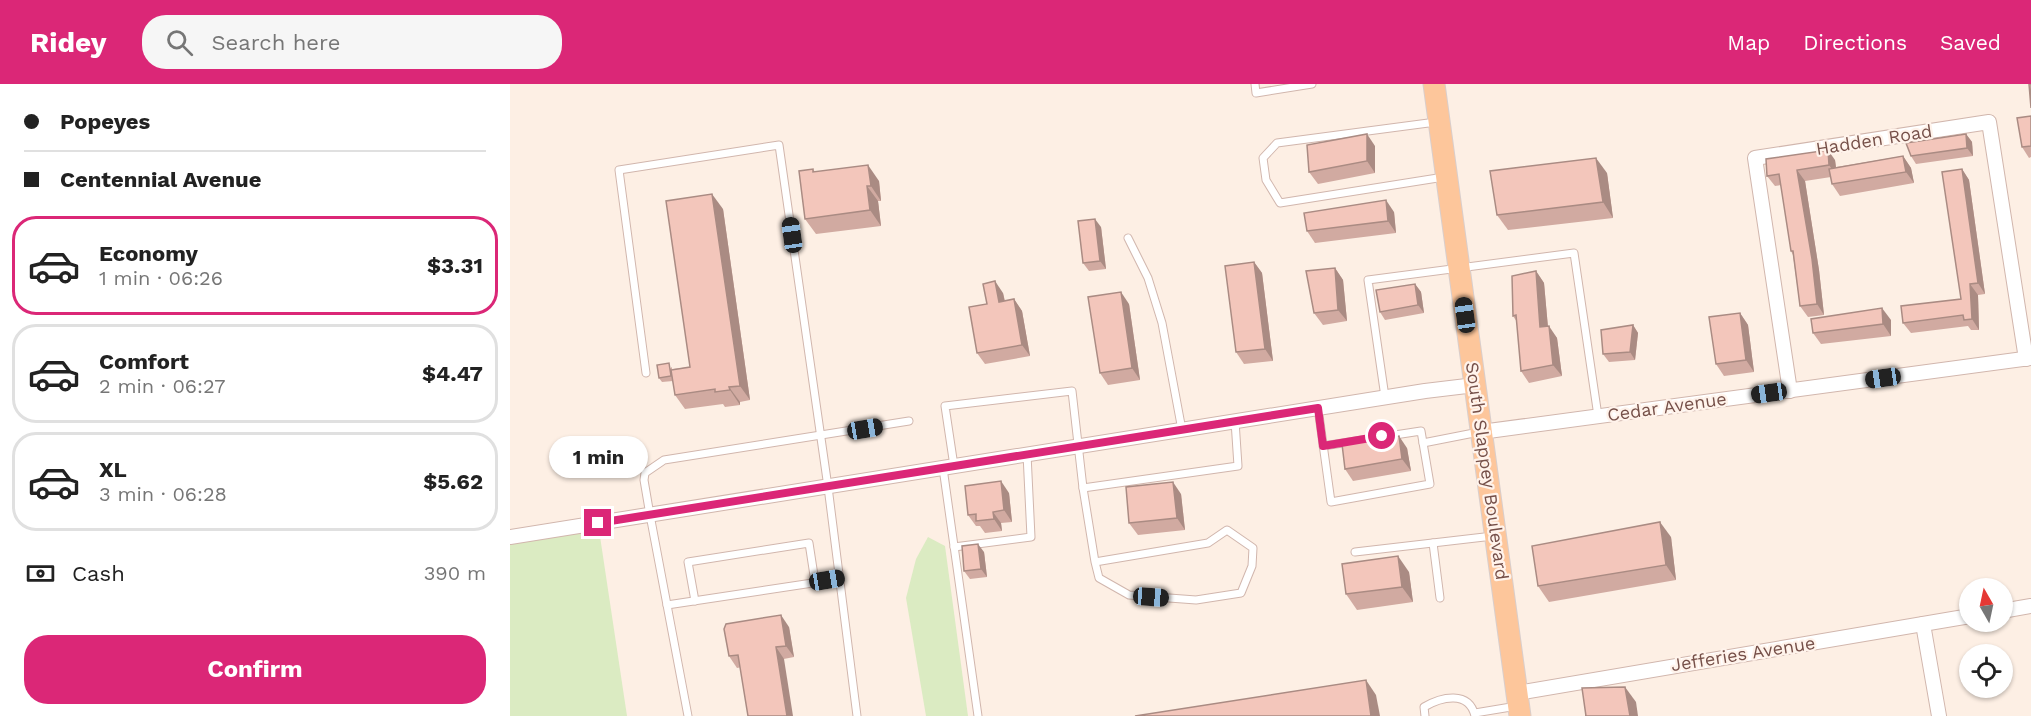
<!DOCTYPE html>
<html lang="en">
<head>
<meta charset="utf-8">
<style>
  :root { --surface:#fff; --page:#f6f6f6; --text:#222; --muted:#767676; --line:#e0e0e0; --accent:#db2777 }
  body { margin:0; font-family:"Work Sans",sans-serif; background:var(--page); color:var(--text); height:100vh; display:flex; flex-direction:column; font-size:22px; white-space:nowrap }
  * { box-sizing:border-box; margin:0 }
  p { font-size:20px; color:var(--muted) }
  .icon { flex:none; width:33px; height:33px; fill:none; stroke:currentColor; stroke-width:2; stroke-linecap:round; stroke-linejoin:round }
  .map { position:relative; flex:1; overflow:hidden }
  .panel { display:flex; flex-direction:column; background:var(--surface); width:510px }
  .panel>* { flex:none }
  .hud { display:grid; align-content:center; height:132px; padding:0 24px; background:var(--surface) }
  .needle { width:39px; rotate:351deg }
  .fabs { position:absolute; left:1449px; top:494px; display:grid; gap:12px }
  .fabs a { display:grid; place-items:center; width:54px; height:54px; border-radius:50%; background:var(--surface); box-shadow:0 2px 4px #0004; font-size:30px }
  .end { position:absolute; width:27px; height:27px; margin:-14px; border:8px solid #db2777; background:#fff; box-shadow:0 0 0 3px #fff }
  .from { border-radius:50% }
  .bubble { position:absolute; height:42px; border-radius:21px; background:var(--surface); box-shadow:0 2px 4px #0004; font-size:20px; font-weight:700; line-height:42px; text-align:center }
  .car { position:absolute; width:18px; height:36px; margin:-18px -9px; border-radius:8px; box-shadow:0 0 4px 2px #0007; background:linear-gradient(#222 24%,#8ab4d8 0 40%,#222 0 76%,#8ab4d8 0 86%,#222 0) }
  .hud b { display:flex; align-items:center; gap:21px; height:57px; font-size:22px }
  .hud b+b { border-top:2px solid var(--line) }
  .hud i { width:15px; height:15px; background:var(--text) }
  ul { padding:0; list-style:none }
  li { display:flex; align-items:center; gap:18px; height:99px; margin:0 12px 9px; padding:0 12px; border:3px solid var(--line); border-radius:24px }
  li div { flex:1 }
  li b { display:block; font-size:22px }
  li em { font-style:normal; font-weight:700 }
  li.selected { border-color:var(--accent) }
  li>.icon { width:54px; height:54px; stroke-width:1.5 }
  .pay { display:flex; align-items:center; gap:15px; height:66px; padding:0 24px; font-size:22px }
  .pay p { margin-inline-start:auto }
  .cta { display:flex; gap:12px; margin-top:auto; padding:12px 24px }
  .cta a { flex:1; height:69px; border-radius:24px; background:var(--accent); color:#fff; font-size:24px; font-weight:700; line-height:69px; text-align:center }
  header { display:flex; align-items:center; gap:36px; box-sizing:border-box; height:84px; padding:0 30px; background:var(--accent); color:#fff }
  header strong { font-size:28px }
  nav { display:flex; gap:33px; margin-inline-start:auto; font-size:21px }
  .search { width:420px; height:54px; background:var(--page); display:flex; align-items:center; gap:15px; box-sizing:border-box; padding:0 21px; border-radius:24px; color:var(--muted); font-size:22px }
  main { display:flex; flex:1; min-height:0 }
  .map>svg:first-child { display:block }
</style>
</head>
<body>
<header>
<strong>Ridey</strong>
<div class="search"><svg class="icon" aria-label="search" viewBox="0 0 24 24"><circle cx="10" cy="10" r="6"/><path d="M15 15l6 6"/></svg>Search here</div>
<nav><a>Map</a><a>Directions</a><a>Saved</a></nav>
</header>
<main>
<section class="panel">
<div class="hud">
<b><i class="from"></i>Popeyes</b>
<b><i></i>Centennial Avenue</b>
</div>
<ul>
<li class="selected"><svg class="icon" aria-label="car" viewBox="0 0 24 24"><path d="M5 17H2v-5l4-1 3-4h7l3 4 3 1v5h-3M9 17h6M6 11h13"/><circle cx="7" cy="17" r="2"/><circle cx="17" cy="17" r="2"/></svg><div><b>Economy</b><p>1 min · 06:26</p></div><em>$3.31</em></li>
<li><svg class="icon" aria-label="car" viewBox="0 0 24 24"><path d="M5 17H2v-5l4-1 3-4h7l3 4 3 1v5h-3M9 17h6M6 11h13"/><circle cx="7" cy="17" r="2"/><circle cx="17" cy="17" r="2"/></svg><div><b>Comfort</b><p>2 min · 06:27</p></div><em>$4.47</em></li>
<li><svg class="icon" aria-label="car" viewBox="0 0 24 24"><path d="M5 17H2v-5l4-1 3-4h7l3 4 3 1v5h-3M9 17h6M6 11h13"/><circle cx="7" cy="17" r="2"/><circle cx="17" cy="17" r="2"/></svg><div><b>XL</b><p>3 min · 06:28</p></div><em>$5.62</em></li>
</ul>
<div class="pay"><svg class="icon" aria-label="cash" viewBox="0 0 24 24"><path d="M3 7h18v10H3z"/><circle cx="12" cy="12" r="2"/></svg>Cash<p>390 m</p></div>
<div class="cta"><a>Confirm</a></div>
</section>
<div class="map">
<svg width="1521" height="632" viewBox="0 0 1521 632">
  <rect width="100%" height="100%" fill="#fdefe4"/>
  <g fill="#dbebc2">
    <polygon points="88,439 117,632 0,632 0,453"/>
    <polygon points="418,453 435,462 458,632 416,632 396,514 406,475"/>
  </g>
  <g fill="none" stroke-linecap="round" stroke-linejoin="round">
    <g stroke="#d1b6ad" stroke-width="9">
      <g id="service">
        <polyline points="745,0 746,9 802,0"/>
        <polyline points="926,38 767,59 753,74 756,96 770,119 934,93"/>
        <polyline points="618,154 638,194 652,239 672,346"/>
        <polyline points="136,289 109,86 269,61 318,403 347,632"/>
        <polyline points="875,313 858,196 1064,169 1088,332"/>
        <polyline points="808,324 821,418 920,400 911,347 813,362"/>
        <polyline points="913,359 969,348"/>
        <polyline points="444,382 435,322 562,307 573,404 728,382 725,337"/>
        <polyline points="433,384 468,632"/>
        <polyline points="573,404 585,478 698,459 717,446 743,464 742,482 731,509 686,516 619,511 589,494 585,478"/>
        <polyline points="923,459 930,514"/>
        <polyline points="444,463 521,453 517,370"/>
        <polyline points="845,468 983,452"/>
        <polyline points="185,517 178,478 299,459 305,498"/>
        <polyline points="157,521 329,495"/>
        <polyline points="965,629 1007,622"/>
        <polyline points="178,632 140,431 134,396 135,389 154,376 399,337"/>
        <path d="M915,632L914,623C931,613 959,606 965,632"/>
      </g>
    </g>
    <g stroke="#d1b6ad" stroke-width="16">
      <g id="minor">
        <polyline points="1280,307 1245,74 1479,38 1516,275"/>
        <polyline points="971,348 1521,274"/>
        <polyline points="0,453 915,307 965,301"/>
        <polyline points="1492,527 1521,522"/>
        <polyline points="1413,540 1429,632"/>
        <polyline points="1007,609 1460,532"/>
      </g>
    </g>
    <g stroke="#d9cecc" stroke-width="23">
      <polyline id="primary" points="924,0 1010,632"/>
    </g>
    <use href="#service" stroke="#fff" stroke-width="7"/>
    <use href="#minor" stroke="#fff" stroke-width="14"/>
    <use href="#primary" stroke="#fdc69b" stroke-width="21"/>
  </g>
  <g fill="#d1aaa1">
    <polygon points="1521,32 1521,73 1519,74 1512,63"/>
    <polygon points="1456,50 1462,58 1463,72 1406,80 1401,72"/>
    <polygon points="865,62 865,89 808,100 799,88"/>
    <polygon points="1393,72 1401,84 1404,99 1330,112 1322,100 1321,93 1295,97 1309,186 1314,231 1298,233 1290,222 1283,171 1281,167 1271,101 1265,102 1257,92 1325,76 1326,83"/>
    <polygon points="303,85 305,88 369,97 371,117 368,117 371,142 306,150 295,135"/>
    <polygon points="1452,85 1459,96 1475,210 1468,211 1469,246 1461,246 1458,242 1401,249 1393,239 1451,215"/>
    <polygon points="1097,89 1103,134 998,146 987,131"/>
    <polygon points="213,125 240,316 230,318 230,321 215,323 213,320 175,325 165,311 163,297 152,298 149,294 162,283 162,285 180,283"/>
    <polygon points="884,128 886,149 805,159 797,147"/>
    <polygon points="591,143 596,185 579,187 573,179"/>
    <polygon points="744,178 752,189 763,277 734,280 726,268"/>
    <polygon points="825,184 833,196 837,237 813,241 804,229"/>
    <polygon points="1026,187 1034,199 1038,243 1047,254 1052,292 1019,299 1011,287 1007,238 1003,232"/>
    <polygon points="905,200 911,208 914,229 875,236 870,228"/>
    <polygon points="493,209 495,217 504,215 512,227 520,272 475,280 467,269 477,220"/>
    <polygon points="619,220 630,296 598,301 590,289"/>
    <polygon points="1230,229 1238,241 1244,288 1214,292 1206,280"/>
    <polygon points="1381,236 1381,252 1311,260 1303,249"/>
    <polygon points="1123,241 1128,249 1125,276 1099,278 1093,270"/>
    <polygon points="897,364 901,387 843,397 835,385"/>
    <polygon points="499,409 502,438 491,439 492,447 475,449 470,442 466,442 458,431"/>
    <polygon points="671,410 675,446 628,451 619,439"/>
    <polygon points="1161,453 1166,496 1039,518 1028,502"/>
    <polygon points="474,468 477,493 460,495 454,487"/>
    <polygon points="899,488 903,518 847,526 836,510"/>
    <polygon points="279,543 284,573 227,584 219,572"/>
  </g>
  <g fill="#aa8b83">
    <polygon points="857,50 865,62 865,89 857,77"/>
    <polygon points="1456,50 1462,58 1463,72 1457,64"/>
    <polygon points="1318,66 1325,76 1327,92 1319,81"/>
    <polygon points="1393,72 1401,84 1404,99 1396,88"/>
    <polygon points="1086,74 1097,89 1103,134 1093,118"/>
    <polygon points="358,81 369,97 371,117 361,102"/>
    <polygon points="1452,85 1459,96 1475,210 1468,199"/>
    <polygon points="1287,86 1295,97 1309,186 1314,231 1307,220"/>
    <polygon points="357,102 368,117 371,142 360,126"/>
    <polygon points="202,110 213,125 240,316 230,302"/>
    <polygon points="876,116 884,128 886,149 878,137"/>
    <polygon points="585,135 591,143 596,185 590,177"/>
    <polygon points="744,178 752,189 763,277 755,265"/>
    <polygon points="825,184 833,196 837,237 828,226"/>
    <polygon points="1026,187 1034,199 1039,255 1030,243"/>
    <polygon points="485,197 493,209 497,229 489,218"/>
    <polygon points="905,200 911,208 914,229 908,221"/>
    <polygon points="1460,200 1468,211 1469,246 1462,235"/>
    <polygon points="611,208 619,220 630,296 622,284"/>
    <polygon points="504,215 512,227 520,272 512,261"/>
    <polygon points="1372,224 1381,236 1381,252 1373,240"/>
    <polygon points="1230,229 1238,241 1244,288 1236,276"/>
    <polygon points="1123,241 1128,249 1125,276 1120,268"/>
    <polygon points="1039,242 1047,254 1052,292 1043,281"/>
    <polygon points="219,303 230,318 230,321 220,306"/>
    <polygon points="889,352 897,364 901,387 892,375"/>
    <polygon points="491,397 499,409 502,438 494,426"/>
    <polygon points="663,398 671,410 675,446 667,434"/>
    <polygon points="483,428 491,439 492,447 484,435"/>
    <polygon points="1150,438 1161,453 1166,496 1156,481"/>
    <polygon points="468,460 474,468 477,493 471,485"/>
    <polygon points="888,472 899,488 903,518 892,503"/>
    <polygon points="271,531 279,543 284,573 276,562"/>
    <polygon points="266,563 274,575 283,632 277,632"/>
    <polygon points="856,596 866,611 870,632 861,632"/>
    <polygon points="1115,603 1126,618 1128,632 1120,632"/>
  </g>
  <g fill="#f3c6bb" stroke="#aa8b83" stroke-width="1.5">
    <polygon points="1519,0 1521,0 1521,24"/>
    <polygon points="1521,32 1521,62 1512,63 1507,34"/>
    <polygon points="857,50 857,77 799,88 797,61"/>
    <polygon points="1456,50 1457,64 1401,72 1396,59"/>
    <polygon points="1318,66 1319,81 1287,86 1302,175 1307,220 1290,222 1283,167 1281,167 1269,90 1257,92 1256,75"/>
    <polygon points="1393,72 1396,88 1322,100 1319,85"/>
    <polygon points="1086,74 1093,118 987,131 980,87"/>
    <polygon points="358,81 361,102 357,102 360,126 295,135 289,87 303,85 303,88"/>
    <polygon points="1452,85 1468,199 1460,200 1462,235 1454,236 1453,231 1393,239 1391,222 1451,215 1432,88"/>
    <polygon points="202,110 230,302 219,303 220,306 205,308 205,305 165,311 161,286 180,283 156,117"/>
    <polygon points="876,116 878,137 797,147 794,129"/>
    <polygon points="585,135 590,177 573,179 568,137"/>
    <polygon points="744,178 755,265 726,268 715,182"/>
    <polygon points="825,184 828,226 804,229 796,187"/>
    <polygon points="1026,187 1030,243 1039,242 1043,281 1011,287 1006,231 1003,232 1002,192"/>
    <polygon points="485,197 489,218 504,215 512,261 467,269 459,223 477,220 473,200"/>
    <polygon points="905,200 908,221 870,228 866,206"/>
    <polygon points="611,208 622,284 590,289 578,213"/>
    <polygon points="1372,224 1373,240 1303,249 1301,235"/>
    <polygon points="1230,229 1236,276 1206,280 1199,233"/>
    <polygon points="1123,241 1120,268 1093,270 1091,246"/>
    <polygon points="159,279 161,292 149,294 147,281"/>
    <polygon points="889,352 892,375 835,385 832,360"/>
    <polygon points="491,397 494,426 483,428 484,435 466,437 466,430 458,431 455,402"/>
    <polygon points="663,398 667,434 619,439 616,403"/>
    <polygon points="1150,438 1156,481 1028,502 1022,462"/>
    <polygon points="468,460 471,485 454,487 452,462"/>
    <polygon points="888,472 892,503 836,510 832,480"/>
    <polygon points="271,531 276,562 266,563 277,632 238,632 228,571 219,572 214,545 216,540"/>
    <polygon points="856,596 861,632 625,632"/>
    <polygon points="1115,603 1120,632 1075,632 1076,632 1072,604"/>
  </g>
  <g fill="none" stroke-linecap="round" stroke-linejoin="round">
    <polyline stroke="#db2777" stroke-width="8" points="88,439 808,324 813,362 872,352"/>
  </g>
  <g text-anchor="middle" stroke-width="4.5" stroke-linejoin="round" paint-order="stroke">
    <g font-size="18" fill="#765049" stroke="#fff3eb">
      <text transform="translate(1364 56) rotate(-9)" y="6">Hadden Road</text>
      <text transform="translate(1157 323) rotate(-8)" y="6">Cedar Avenue</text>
      <text transform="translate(977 387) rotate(82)" y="6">South Slappey Boulevard</text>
      <text transform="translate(1233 570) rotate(-9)" y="6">Jefferies Avenue</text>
    </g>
  </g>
</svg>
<div class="fabs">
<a><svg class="needle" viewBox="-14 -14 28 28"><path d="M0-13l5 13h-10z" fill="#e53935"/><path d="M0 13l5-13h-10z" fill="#767676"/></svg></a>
<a><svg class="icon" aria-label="locate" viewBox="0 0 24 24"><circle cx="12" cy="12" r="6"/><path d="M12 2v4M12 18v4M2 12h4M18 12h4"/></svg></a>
</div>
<i class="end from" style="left:872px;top:352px"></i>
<i class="end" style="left:88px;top:439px"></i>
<div class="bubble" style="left:39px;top:352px;width:99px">1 min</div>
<i class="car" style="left:282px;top:151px;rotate:352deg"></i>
<i class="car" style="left:955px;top:231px;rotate:352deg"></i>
<i class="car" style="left:1373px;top:294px;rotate:262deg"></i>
<i class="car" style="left:1259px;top:309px;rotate:262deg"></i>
<i class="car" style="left:355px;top:345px;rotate:80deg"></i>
<i class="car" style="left:317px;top:496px;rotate:81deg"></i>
<i class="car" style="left:641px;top:513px;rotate:94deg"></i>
</div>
</main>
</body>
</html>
